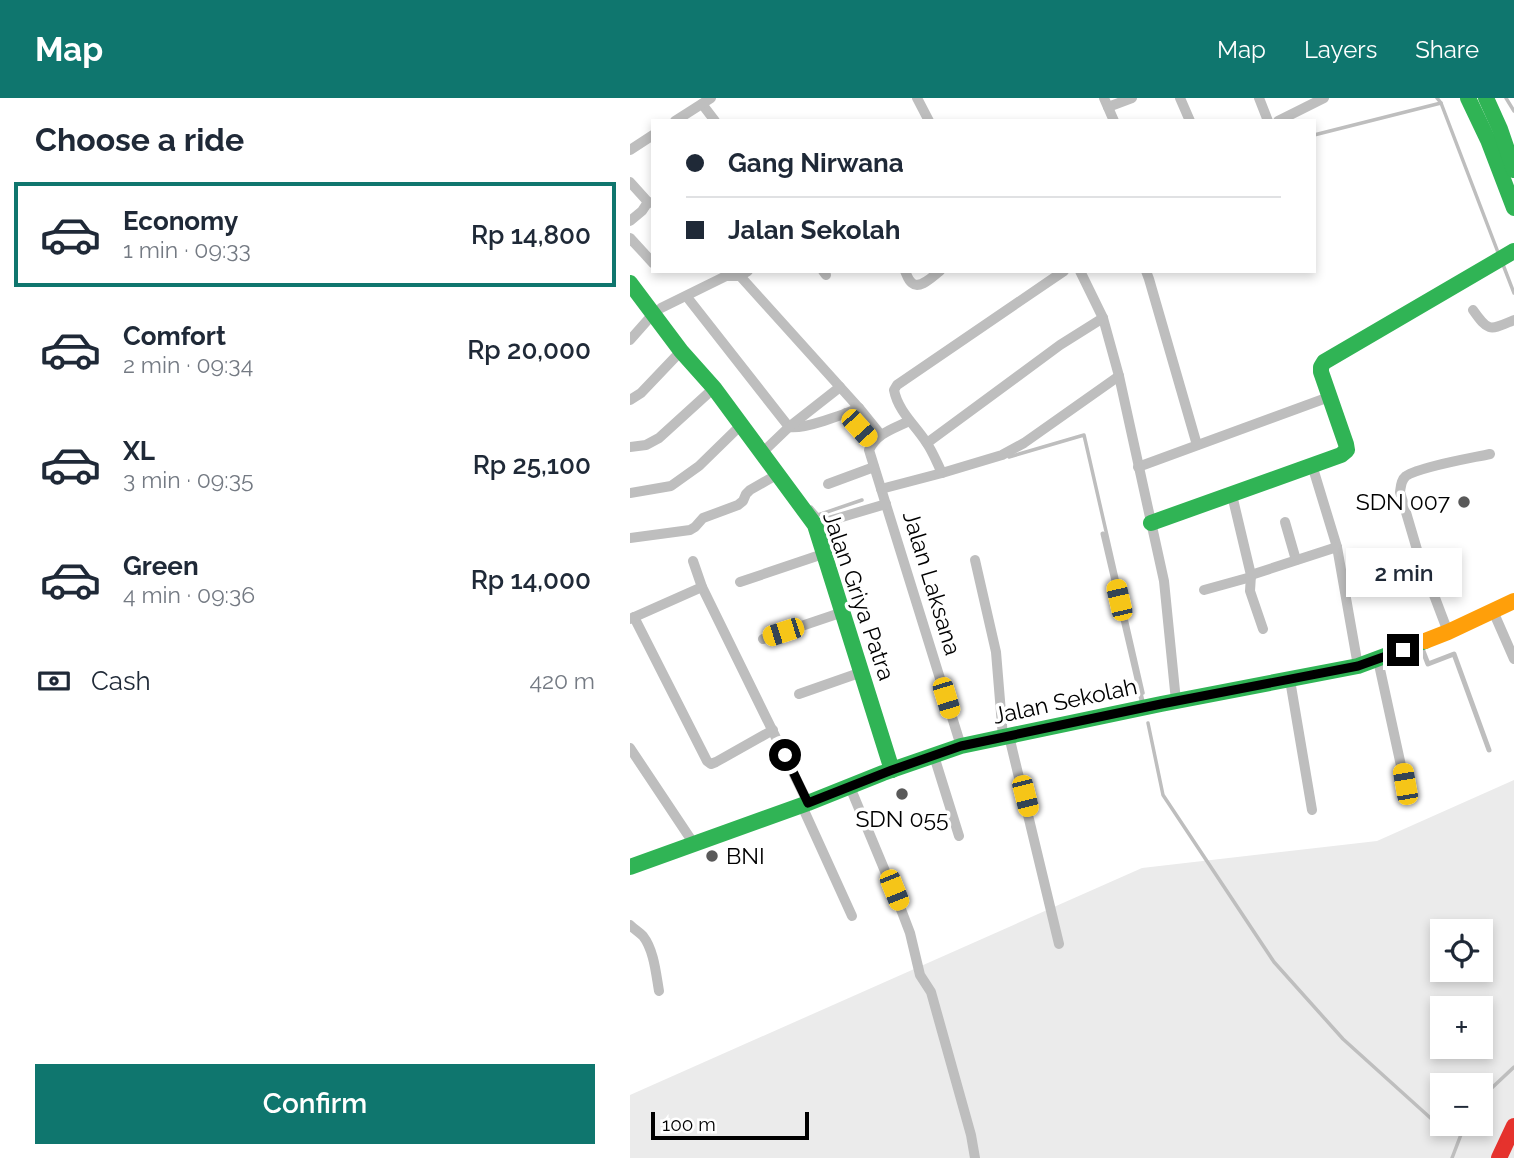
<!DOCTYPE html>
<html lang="en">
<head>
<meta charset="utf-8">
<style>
  :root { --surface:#fff; --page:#f6f6f7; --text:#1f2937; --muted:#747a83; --line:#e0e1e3; --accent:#0f766e }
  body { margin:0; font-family:Raleway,sans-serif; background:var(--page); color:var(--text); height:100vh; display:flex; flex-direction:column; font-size:26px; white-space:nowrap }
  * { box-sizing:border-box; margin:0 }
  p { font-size:23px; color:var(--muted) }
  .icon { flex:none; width:38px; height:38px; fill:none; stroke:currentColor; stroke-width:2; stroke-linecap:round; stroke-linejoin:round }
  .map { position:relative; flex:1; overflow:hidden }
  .panel { display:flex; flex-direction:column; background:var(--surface); width:630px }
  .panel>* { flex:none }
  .hud { position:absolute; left:21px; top:21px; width:665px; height:154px; border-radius:0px; box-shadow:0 4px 10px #0003; display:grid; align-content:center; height:154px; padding:0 35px; background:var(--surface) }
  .controls { position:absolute; left:800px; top:821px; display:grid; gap:14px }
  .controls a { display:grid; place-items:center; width:63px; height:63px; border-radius:0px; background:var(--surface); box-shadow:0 4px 10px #0003; font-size:35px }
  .scale { position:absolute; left:21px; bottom:18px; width:158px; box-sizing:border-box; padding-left:7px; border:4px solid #000; border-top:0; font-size:19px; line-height:24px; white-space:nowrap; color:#000; -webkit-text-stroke:5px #fff; paint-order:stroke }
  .end { position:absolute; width:32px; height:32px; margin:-16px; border:9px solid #000; background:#fff; box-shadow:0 0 0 4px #fff }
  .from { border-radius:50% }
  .bubble { position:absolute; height:49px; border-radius:0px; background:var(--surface); box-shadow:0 4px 10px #0003; font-size:23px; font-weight:600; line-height:49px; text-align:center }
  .car { position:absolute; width:21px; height:42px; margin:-21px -10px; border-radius:9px; box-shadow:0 0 5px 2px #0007; background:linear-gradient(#f5c518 24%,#345 0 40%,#f5c518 0 76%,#345 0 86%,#f5c518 0) }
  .hud b { display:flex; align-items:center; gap:24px; height:66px; font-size:26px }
  .hud b+b { border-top:2px solid var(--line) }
  .hud i { width:18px; height:18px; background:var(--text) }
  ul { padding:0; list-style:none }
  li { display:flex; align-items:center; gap:21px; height:105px; margin:0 14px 10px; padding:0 21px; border:4px solid transparent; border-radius:0px }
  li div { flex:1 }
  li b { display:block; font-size:26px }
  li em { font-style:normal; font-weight:600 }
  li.active { border-color:var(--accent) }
  li>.icon { width:63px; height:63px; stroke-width:1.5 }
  h2 { padding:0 35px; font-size:32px; line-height:84px }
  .pay { display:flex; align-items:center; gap:18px; height:77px; padding:0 35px; font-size:26px }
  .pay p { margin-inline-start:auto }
  .action { display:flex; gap:14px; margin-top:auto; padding:14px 35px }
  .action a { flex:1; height:80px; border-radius:0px; background:var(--accent); color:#fff; font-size:28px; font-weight:600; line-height:80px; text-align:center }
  header { display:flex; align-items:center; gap:42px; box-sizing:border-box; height:98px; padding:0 35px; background:var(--accent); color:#fff }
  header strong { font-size:33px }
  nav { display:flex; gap:38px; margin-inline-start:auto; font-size:24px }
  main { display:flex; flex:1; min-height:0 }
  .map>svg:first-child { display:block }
</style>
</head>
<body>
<header>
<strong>Map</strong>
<nav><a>Map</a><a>Layers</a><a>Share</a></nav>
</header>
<main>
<section class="panel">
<h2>Choose a ride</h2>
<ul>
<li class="active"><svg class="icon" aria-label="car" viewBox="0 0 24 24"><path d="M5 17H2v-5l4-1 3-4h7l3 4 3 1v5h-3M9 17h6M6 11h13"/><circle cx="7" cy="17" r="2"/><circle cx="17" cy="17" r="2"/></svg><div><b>Economy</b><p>1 min · 09:33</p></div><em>Rp 14,800</em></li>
<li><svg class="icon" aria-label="car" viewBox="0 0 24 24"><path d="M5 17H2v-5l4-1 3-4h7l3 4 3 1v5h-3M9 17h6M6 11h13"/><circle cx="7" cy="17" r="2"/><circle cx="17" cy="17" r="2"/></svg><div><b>Comfort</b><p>2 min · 09:34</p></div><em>Rp 20,000</em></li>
<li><svg class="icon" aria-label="car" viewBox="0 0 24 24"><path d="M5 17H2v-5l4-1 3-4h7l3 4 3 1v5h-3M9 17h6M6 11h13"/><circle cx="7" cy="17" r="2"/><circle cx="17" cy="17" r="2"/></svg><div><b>XL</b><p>3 min · 09:35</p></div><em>Rp 25,100</em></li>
<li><svg class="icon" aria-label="car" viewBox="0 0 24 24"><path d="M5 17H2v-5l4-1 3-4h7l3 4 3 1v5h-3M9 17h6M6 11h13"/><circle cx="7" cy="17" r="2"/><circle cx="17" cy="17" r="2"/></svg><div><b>Green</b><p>4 min · 09:36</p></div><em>Rp 14,000</em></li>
</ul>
<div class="pay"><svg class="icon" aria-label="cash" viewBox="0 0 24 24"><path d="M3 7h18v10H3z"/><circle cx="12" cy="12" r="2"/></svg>Cash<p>420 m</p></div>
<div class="action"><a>Confirm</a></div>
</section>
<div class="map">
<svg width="884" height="1060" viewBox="0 0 884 1060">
  <rect width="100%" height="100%" fill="#fff"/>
  <path fill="#ebebeb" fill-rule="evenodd" d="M884,682V1060H0V997L512,770L747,743ZM812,833H850V872H812ZM812,910H850V948H812ZM812,987H850V1026H812Z"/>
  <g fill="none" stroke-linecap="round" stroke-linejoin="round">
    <g stroke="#bebebe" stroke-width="3.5">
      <polyline points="807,0 811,5 869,157"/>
      <polyline points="876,0 884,13"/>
      <polyline points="684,37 811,5"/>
      <polyline points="872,164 884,195"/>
      <polyline points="379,359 454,337 513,595"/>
      <polyline points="181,409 188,417 232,402"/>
      <polyline points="518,625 533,697 644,864 713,941 806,1025 833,1030"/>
      <polyline points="850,1001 884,969"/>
      <polyline points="822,1060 835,1026"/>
    </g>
    <g stroke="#bebebe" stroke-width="5">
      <polyline points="473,436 513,607"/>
      <polyline points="791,548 798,566 824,556 859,652"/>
    </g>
    <g stroke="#bebebe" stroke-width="10">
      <polyline points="287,0 299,23"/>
      <polyline points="474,0 484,23"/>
      <polyline points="550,0 560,23"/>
      <polyline points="629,0 638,23"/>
      <polyline points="72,6 85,23"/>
      <polyline points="478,9 502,0"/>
      <polyline points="45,23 81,0"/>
      <polyline points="648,23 694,0"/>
      <polyline points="0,52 23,37"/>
      <polyline points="0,84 18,104 23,105"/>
      <polyline points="0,123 12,113 18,104"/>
      <polyline points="0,140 23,165"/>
      <polyline points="193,173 196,177"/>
      <path d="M275,173C277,177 278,182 282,185C290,192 303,178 310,173"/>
      <path d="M434,173L267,287L264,292C268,313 285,327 296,344C303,354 307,365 312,375L372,357L394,345L489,278"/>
      <polyline points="450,173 473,220 489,278 534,483 546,603"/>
      <polyline points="516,173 519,181 567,347"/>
      <polyline points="110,178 229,310 250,336"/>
      <path d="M57,199L159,329C173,332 215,316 229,310"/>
      <polyline points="31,210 96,178 110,178 118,173"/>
      <path d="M843,212C859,235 860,232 884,222"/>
      <polyline points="0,242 23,216"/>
      <polyline points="0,302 11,295 51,253"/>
      <polyline points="216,315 242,344"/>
      <path d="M279,323C263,331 247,335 239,352L331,648"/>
      <polyline points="297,345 430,247 473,220"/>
      <polyline points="0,349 16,347 29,340 84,290"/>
      <polyline points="135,352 159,329 210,289"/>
      <polyline points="682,367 707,449 728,568"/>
      <polyline points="508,369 699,299"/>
      <polyline points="198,386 244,369"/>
      <polyline points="251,391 312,375"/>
      <polyline points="0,395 41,388 69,368 110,328"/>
      <polyline points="602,397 621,477"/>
      <polyline points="655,424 666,462"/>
      <polyline points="185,427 256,406"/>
      <polyline points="0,440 60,432 65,429 73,420 108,407 113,403 116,396 120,392 148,376"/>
      <polyline points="345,462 366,554 373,639"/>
      <polyline points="63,463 72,489 178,705"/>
      <polyline points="110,484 193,456"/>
      <polyline points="574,492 621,479"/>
      <polyline points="863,513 884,561"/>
      <polyline points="4,519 77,663 81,666 86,664 143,632"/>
      <polyline points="0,521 72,489"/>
      <polyline points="633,531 620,493 621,477 707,449"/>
      <path d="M818,534L788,455L770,394C771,388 771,382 776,378C789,369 842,360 860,356"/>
      <polyline points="133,541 213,514"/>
      <polyline points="748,562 775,686"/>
      <polyline points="660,582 682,712"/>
      <polyline points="169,596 232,574"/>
      <polyline points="379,638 429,846"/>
      <polyline points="0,650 64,746"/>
      <polyline points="304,658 329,738"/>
      <polyline points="220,689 272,814 280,835 290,877 301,894 341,1037 345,1060"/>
      <polyline points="172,708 222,818"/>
      <path d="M0,827C4,831 9,834 13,838C24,852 26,876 29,893"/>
    </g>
    <g stroke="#30b455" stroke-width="16">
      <polyline points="838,0 858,42 884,110"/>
      <polyline points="856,0 870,31 884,72"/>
      <polyline points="0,185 51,253 84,290 185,427 262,672"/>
      <polyline points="521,425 711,357 717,352 716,346 691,274 691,269 694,264 884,153"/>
      <polyline points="0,769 178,705 253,675 331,648 531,606 728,568 795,543"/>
    </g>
    <polyline stroke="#ff9f0a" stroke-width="16" points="795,543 818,534 884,503"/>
    <polyline stroke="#e5322d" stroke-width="16" points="869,1060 884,1028"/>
  </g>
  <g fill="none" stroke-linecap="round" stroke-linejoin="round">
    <polyline stroke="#000" stroke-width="9" points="155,657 178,705 262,672 331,648 531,606 728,568 773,552"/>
  </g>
  <g fill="#595959" stroke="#fff" stroke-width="2.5">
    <circle cx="834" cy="404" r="7"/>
    <circle cx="272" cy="696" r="7"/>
    <circle cx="82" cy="758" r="7"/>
  </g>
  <g text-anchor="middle" stroke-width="7" stroke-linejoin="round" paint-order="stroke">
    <g font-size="23" fill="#000" stroke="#fff" text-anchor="end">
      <text x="820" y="412">SDN 007</text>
      <text x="272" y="729" text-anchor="middle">SDN 055</text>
      <text x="96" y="766" text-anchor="start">BNI</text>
    </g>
    <g font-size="23" fill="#000" stroke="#fff">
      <text transform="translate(302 485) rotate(73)" y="8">Jalan Laksana</text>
      <text transform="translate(229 498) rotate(71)" y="8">Jalan Griya Patra</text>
      <text transform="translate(435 603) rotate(-12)" y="8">Jalan Sekolah</text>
    </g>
  </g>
</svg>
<div class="controls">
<a><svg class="icon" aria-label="locate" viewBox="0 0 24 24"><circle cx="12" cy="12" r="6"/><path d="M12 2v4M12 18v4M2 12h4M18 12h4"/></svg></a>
<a>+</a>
<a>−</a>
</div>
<div class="scale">100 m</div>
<i class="end from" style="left:155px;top:657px"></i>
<i class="end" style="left:773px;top:552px"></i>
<div class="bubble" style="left:716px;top:450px;width:116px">2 min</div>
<i class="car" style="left:229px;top:330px;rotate:138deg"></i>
<i class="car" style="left:489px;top:502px;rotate:347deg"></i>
<i class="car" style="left:153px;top:534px;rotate:252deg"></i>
<i class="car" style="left:316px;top:600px;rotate:163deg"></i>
<i class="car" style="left:775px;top:686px;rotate:350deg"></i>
<i class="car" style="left:395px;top:698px;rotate:166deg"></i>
<i class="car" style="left:264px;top:792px;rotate:158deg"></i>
<div class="hud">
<b><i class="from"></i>Gang Nirwana</b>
<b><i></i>Jalan Sekolah</b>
</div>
</div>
</main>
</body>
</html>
